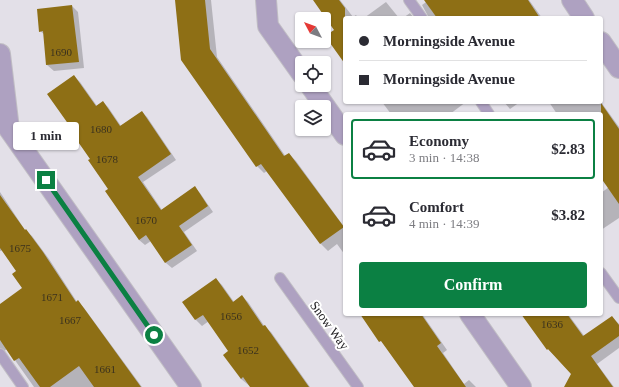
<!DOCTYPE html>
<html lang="en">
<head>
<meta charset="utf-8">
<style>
  :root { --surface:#fff; --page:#f2f2f3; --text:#2b2b33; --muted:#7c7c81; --line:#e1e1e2; --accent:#0b8043 }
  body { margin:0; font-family:Georgia,serif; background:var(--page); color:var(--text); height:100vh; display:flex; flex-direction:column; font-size:15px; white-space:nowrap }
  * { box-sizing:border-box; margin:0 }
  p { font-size:13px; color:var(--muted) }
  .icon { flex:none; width:22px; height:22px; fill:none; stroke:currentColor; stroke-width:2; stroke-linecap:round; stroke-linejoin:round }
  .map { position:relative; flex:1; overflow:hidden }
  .sheet { position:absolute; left:343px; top:112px; width:260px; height:204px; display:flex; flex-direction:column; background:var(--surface); border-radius:4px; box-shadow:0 1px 3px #0004 }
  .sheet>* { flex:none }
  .banner { position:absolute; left:343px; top:16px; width:260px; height:88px; border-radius:4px; box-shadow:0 1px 3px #0004; display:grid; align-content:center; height:88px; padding:0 16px; background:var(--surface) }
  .needle { width:26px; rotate:311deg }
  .fabs { position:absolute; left:295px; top:12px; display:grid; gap:8px }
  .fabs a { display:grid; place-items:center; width:36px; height:36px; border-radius:4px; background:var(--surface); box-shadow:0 1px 3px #0004; font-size:20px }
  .end { position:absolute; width:18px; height:18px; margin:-9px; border:5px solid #0b8043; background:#fff; box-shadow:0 0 0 2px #fff }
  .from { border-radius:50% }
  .bubble { position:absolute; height:28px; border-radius:4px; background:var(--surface); box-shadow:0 1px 3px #0004; font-size:13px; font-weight:800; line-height:28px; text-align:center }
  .banner b { display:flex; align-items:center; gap:14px; height:38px; font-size:15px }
  .banner b+b { border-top:1px solid var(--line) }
  .banner i { width:10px; height:10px; background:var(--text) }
  ul { padding:7px 0 0; list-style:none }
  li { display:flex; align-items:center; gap:12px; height:60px; margin:0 8px 6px; padding:0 8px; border:2px solid transparent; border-radius:4px }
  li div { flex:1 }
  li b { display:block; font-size:15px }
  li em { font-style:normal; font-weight:800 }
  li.active { border-color:var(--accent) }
  li>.icon { width:36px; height:36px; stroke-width:1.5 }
  .cta { display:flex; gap:8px; margin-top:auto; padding:8px 16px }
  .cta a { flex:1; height:46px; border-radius:4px; background:var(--accent); color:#fff; font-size:16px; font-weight:800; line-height:46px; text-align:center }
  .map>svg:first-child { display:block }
</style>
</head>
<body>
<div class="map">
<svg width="619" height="387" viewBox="0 0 619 387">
  <rect width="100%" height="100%" fill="#e3e0e8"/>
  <g fill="#0003">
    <polygon points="176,0 211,0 217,57 286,157 289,154 296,161 345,228 345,255 337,244 328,251 321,244 267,171 264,173 257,166"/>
    <polygon points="314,0 340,0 353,17 356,15 358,18 345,18 345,60 335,30"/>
    <polygon points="429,0 529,0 542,18 429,18 422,5"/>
    <polygon points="386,2 399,18 364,18"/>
    <polygon points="72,6 78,12 84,68 54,71 47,65 45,35 40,31"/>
    <polygon points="410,13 414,18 403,18"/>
    <polygon points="74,76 80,82 97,106 103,102 108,107 121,126 142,112 147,117 176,160 143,182 162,210 195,188 200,193 213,212 184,232 197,251 172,268 166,263 151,241 145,245 139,240 107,192 109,190 70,125"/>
    <polygon points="382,102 466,102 450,114 391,114"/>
    <polygon points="504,102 520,102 510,109"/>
    <polygon points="549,102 601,102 619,127 619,218 601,230 601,193 609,187 601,176 601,114 557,114"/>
    <polygon points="0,192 25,230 32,236 49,259 77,302 84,308 142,387 34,387 7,349 0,354 0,305 23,289 18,271 3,250 0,251"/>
    <polygon points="216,279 222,285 234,302 242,296 248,302 265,327 271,332 310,387 251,387 241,379 229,351 209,321 202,326 196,320 184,302"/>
    <polygon points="370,314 422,314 447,350 443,353 464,384 469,380 476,387 416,387 364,318"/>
    <polygon points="522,314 568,314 585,337 612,317 619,324 619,348 597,364 614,387 572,387 572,374 548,349"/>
  </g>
  <g fill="#8e6f15">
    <polygon points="175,0 205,0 210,49 284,156 289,153 344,227 320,244 261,164 256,167 181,60"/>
    <polygon points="313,0 339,0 345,8 345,64 325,36 334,30"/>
    <polygon points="424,0 528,0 540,18 437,18"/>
    <polygon points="72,5 79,62 46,65 43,31 39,32 37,9"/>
    <polygon points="74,75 96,106 103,101 120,126 142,111 171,154 138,177 161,210 195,186 208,206 179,226 192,245 165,263 146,235 139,240 105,191 108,189 88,160 90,159 67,126 69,125 47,94"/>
    <polygon points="601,103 619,129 619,204 601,178"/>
    <polygon points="0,195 25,230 26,229 43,252 76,302 78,300 141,387 94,387 79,366 50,387 40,387 19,358 14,361 0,340 0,304 22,288 12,274 16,271 0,248"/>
    <polygon points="216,278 233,302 242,295 263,326 265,325 309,387 250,387 243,377 241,379 223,355 228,351 203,315 195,320 182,302"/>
    <polygon points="360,314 421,314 441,343 437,346 466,387 414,387 381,341 379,342"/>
    <polygon points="521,314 567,314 583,336 612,316 619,325 619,336 591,356 613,387 564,387 571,374 548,349 547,350"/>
  </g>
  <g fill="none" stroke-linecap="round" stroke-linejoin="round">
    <g stroke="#c0bdc4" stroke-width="12">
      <g id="service">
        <polyline points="409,0 422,18"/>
        <polyline points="481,102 489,114"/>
        <polyline points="601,273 619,298"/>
        <polyline points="280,278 358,387"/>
        <polyline points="0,354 23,387"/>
      </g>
    </g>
    <g stroke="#c0bdc4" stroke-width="22">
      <g id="minor">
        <polyline points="266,0 268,26 302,74"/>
        <polyline points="572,0 584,18"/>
        <polyline points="601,42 619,68"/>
        <polyline points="0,54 9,129 191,387"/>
        <polyline points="310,85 345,135"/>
        <polyline points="470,314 521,387"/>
      </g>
    </g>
    <use href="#service" stroke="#aea1c1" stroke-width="10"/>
    <use href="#minor" stroke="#aea1c1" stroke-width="20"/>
  </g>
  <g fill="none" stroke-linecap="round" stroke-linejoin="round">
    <polyline stroke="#0b8043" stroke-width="5" points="46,180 154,335"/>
  </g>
  <g text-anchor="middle" stroke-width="4" stroke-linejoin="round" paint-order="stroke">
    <g font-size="11" fill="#3b321e">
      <text x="61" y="56">1690</text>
      <text x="101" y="133">1680</text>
      <text x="107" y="163">1678</text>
      <text x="146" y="224">1670</text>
      <text x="20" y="252">1675</text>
      <text x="52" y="301">1671</text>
      <text x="231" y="320">1656</text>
      <text x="70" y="324">1667</text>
      <text x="552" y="328">1636</text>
      <text x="248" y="354">1652</text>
      <text x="105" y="373">1661</text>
    </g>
    <g font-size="13" fill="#1f1e21" stroke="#fff">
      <text transform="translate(330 325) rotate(54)" y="5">Snow Way</text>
    </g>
  </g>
</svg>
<div class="fabs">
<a><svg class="needle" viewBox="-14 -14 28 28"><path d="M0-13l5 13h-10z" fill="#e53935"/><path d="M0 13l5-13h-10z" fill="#7c7c81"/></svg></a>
<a><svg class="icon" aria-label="locate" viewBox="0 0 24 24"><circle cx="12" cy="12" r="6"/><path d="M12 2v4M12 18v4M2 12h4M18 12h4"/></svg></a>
<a><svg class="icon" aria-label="layers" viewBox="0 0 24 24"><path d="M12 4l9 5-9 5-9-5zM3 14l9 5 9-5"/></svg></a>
</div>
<i class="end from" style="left:154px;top:335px"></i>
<i class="end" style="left:46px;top:180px"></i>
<div class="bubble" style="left:13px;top:122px;width:66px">1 min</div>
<div class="banner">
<b><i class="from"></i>Morningside Avenue</b>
<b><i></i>Morningside Avenue</b>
</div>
<section class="sheet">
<ul>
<li class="active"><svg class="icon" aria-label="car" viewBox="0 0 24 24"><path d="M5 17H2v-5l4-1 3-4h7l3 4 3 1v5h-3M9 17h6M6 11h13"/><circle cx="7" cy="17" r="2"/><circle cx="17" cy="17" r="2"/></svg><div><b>Economy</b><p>3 min · 14:38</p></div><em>$2.83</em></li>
<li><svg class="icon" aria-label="car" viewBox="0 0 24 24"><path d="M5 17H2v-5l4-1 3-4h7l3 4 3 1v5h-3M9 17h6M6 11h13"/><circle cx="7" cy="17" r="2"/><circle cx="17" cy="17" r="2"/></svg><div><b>Comfort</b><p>4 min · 14:39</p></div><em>$3.82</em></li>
</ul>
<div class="cta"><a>Confirm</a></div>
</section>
</div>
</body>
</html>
